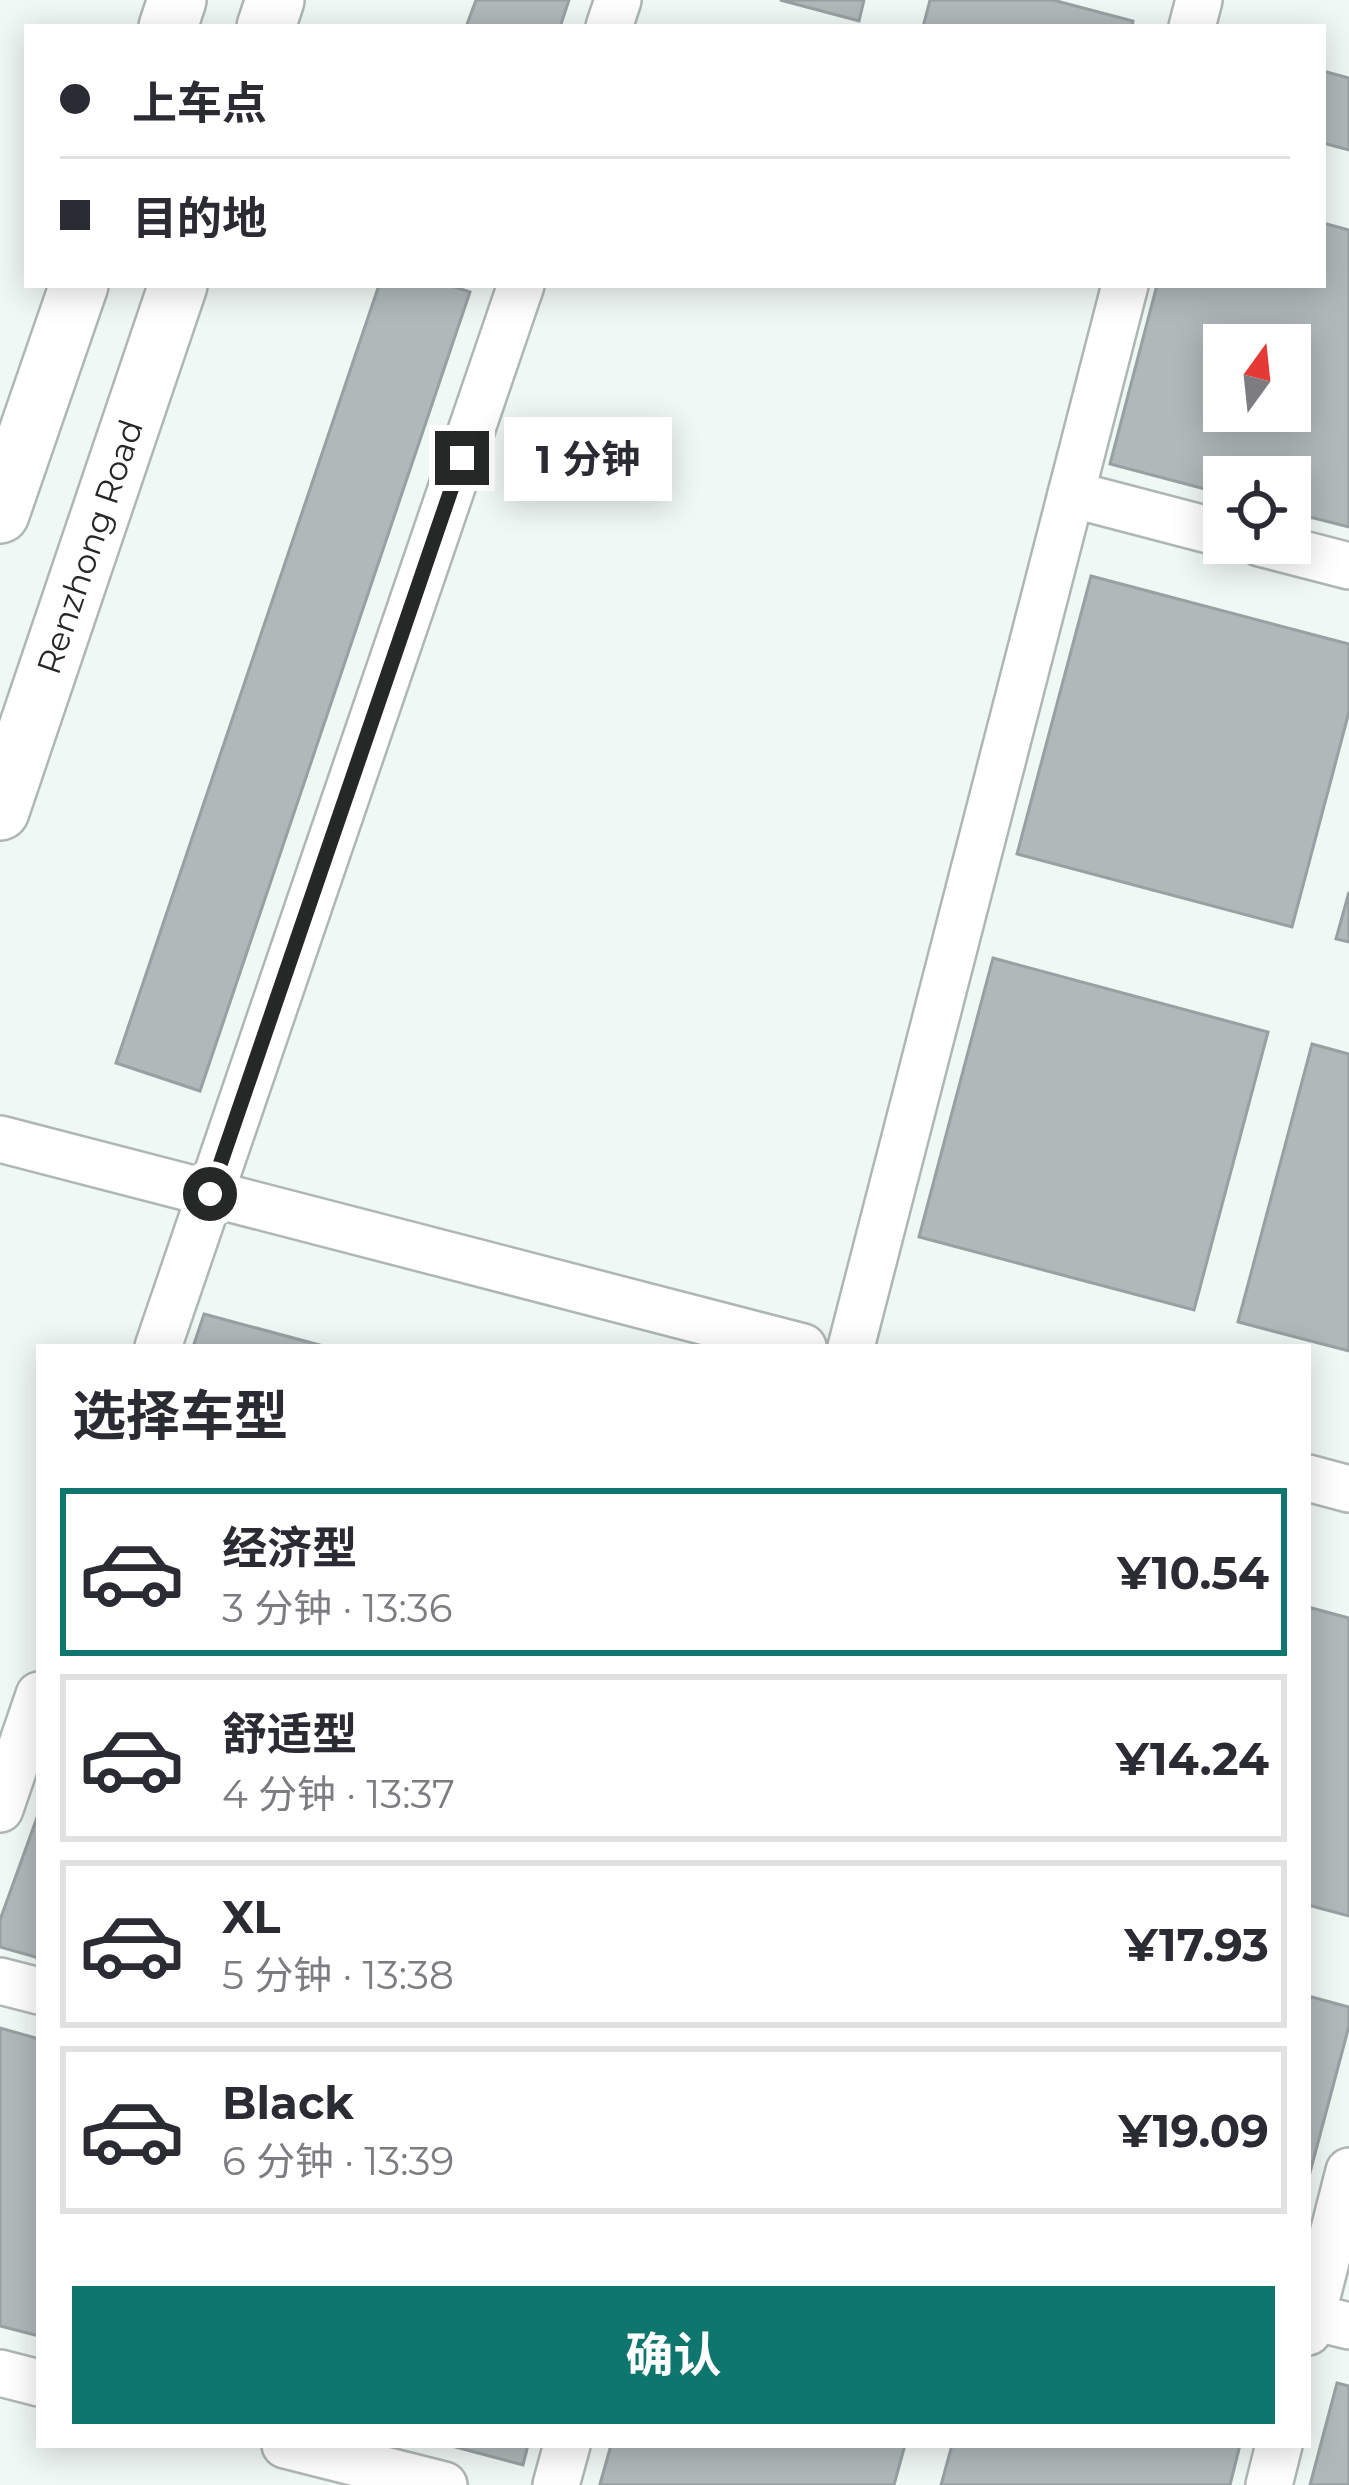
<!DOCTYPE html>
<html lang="zh">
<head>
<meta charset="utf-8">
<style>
  :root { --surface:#fff; --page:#f2f2f3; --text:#2b2b33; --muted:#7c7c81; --line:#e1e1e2; --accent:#0f766e }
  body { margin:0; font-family:Montserrat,"Noto Sans SC",sans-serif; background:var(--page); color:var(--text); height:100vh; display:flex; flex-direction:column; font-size:45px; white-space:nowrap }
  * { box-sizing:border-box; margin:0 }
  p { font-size:39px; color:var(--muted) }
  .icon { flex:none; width:66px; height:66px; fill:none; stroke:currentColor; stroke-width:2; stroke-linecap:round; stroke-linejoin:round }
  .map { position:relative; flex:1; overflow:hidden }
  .side { position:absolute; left:36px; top:1344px; width:1275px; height:1104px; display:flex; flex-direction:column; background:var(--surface); border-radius:0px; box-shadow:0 6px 30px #0003 }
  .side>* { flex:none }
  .guide { position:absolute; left:24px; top:24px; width:1302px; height:264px; border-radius:0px; box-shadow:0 6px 30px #0003; display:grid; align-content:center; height:264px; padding:0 36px; background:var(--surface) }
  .needle { width:78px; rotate:15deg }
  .controls { position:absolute; left:1203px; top:324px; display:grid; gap:24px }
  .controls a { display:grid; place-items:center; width:108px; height:108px; border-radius:0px; background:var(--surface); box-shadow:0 6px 30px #0003; font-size:60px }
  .end { position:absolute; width:54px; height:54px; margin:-27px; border:15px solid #252827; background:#fff; box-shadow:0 0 0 6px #fff }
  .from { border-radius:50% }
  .bubble { position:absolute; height:84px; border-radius:0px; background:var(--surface); box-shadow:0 6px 30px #0003; font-size:39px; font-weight:700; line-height:84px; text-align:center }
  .guide b { display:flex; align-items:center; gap:42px; height:114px; font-size:45px }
  .guide b+b { border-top:3px solid var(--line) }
  .guide i { width:30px; height:30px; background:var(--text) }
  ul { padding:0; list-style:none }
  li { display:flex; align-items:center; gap:36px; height:168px; margin:0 24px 18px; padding:0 12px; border:6px solid var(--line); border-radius:0px }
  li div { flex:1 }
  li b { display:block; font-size:45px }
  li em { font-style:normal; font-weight:700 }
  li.active { border-color:var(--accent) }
  li>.icon { width:108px; height:108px; stroke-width:1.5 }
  h2 { padding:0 36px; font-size:54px; line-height:144px }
  .button { display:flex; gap:24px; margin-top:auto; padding:24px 36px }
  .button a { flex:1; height:138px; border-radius:0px; background:var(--accent); color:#fff; font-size:48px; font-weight:700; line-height:138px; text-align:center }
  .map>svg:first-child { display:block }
</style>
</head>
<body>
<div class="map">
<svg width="1349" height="2485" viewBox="0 0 1349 2485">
  <rect width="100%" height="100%" fill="#f0f8f5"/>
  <g fill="#b0b8b9" stroke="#98a0a1" stroke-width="3" fill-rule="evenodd">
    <polygon points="476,0 569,0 560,27 466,27"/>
    <polygon points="780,0 864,0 859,21"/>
    <polygon points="930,0 1053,0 1133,21 1132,27 923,27"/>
    <polygon points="1323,71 1349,78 1349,150 1323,143"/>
    <path d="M1323,223L1349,230V527L1290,512V477H1224V494L1110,464L1157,285H1323ZM1224,345H1290V411H1224Z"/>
    <polygon points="379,285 449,285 470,292 200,1091 116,1063"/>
    <polygon points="1091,576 1349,644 1349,712 1292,927 1017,854"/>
    <polygon points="1349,892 1349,942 1336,939"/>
    <polygon points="993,958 1268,1032 1194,1310 919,1237"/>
    <polygon points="1312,1044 1349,1054 1349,1351 1238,1322"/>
    <polygon points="204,1314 327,1347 193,1347"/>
    <polygon points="1308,1607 1349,1618 1349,1916 1308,1905"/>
    <polygon points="39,1812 39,1958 0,1947 0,1920"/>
    <polygon points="1308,1996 1349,2007 1349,2026 1308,2180"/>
    <polygon points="0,2028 39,2039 39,2336 0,2326"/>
    <polygon points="1337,2383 1349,2386 1349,2485 1310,2485"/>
    <polygon points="448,2445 528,2445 523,2465"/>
    <polygon points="611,2445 905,2445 894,2485 604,2485 600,2484"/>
    <polygon points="952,2445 1240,2445 1230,2485 941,2485"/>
  </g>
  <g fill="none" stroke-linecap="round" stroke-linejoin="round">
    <g stroke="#afb7b4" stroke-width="50">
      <g id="minor">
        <polyline points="609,27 618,0"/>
        <polyline points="1192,27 1199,0"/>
        <polyline points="1071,494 1224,534"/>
        <polyline points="1260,543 1349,566"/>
        <polyline points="0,1139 803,1347"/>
        <polyline points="158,1347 521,285"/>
        <polyline points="851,1347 1125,285"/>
        <polyline points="1308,1478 1349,1489"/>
        <polyline points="0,1809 39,1695"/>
        <polyline points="0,1981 39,1991"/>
        <polyline points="1308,2316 1349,2326"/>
        <polyline points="1308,2332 1349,2171"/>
        <polyline points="0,2373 39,2383"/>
        <polyline points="285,2445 444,2485"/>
        <polyline points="556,2485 567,2445"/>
        <polyline points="1269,2485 1279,2445"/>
      </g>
    </g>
    <g stroke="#afb7b4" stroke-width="62">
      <g id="major">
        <polyline points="168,27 177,0"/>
        <polyline points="266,27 275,0"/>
        <polyline points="0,514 79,285"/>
        <path id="s1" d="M0,811L178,285"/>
      </g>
    </g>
    <use href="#minor" stroke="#fff" stroke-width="45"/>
    <use href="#major" stroke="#fff" stroke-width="57"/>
  </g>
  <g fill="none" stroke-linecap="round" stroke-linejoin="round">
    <polyline stroke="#252827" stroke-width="15" points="210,1194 462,458"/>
  </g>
  <g text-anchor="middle" stroke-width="9" stroke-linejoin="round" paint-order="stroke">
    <g font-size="33" fill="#252827" stroke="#fff">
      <text dy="12" stroke="none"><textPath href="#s1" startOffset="279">Renzhong Road</textPath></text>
    </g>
  </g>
</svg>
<div class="controls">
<a><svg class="needle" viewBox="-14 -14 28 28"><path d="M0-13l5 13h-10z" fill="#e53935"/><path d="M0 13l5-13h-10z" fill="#7c7c81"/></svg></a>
<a><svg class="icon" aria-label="locate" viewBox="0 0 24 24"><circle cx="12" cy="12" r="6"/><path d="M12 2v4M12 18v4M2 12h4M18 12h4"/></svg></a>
</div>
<i class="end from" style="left:210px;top:1194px"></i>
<i class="end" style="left:462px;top:458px"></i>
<div class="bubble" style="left:504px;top:417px;width:168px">1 分钟</div>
<div class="guide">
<b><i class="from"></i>上车点</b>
<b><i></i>目的地</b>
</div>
<section class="side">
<h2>选择车型</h2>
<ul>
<li class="active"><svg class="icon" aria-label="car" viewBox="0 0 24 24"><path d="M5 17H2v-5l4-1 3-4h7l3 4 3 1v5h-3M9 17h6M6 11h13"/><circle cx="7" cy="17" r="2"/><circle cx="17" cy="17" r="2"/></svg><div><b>经济型</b><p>3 分钟 · 13:36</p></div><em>¥10.54</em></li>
<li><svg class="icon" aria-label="car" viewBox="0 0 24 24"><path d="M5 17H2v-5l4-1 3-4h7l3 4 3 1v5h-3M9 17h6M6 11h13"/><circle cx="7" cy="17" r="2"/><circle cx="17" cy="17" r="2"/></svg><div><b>舒适型</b><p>4 分钟 · 13:37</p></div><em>¥14.24</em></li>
<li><svg class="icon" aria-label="car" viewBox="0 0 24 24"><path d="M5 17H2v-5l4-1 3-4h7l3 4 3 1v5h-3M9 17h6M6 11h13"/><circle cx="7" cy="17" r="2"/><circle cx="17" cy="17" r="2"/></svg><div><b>XL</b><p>5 分钟 · 13:38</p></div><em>¥17.93</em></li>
<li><svg class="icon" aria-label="car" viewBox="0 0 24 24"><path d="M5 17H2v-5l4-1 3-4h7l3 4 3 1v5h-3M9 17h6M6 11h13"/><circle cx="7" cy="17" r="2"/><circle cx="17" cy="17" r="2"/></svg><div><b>Black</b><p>6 分钟 · 13:39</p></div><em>¥19.09</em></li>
</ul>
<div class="button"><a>确认</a></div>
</section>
</div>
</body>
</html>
